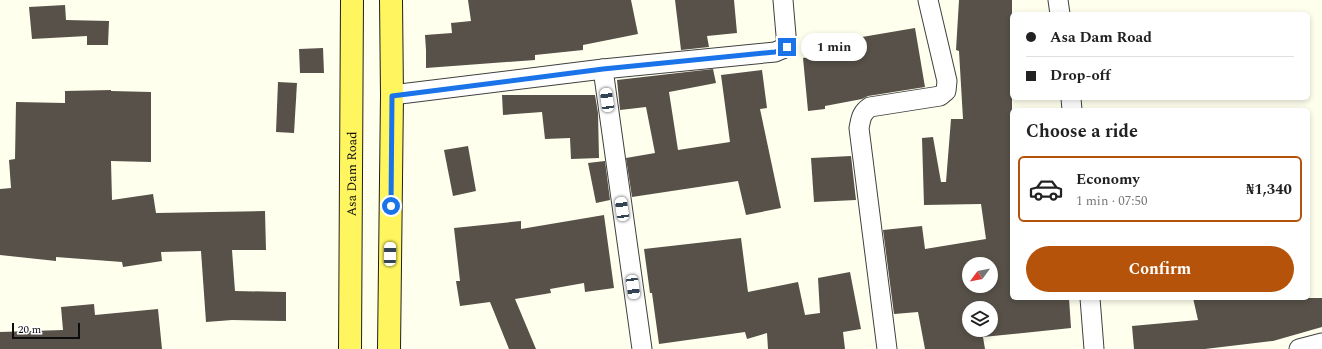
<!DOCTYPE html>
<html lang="en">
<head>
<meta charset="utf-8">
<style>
  :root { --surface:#fff; --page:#f6f6f6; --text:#222; --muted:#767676; --line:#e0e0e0; --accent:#b45309 }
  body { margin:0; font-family:Spectral,serif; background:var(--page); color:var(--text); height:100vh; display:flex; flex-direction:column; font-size:15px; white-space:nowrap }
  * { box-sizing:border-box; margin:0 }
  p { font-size:13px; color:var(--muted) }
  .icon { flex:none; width:22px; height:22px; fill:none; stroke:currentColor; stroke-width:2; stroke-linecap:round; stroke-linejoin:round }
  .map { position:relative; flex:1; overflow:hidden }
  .drawer { position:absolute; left:1010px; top:108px; width:300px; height:192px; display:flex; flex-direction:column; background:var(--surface); border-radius:6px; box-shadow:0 2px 6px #0003 }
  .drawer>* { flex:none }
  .guide { position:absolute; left:1010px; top:12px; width:300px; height:88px; border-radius:6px; box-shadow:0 2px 6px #0003; display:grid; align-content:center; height:88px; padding:0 16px; background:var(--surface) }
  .needle { width:26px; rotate:238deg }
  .fabs { position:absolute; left:962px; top:257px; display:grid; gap:8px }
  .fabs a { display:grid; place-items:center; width:36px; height:36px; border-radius:50%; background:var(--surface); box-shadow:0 2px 6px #0003; font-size:20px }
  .scale { position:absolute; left:12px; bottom:10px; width:68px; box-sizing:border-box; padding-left:4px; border:2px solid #0d0d0d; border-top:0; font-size:11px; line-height:14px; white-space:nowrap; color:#0d0d0d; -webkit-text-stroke:3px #fff; paint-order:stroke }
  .end { position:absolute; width:18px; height:18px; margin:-9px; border:5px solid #1a73e8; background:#fff; box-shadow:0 0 0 2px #fff }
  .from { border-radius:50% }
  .bubble { position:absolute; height:28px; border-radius:14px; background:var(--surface); box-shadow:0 2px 6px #0003; font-size:13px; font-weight:700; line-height:28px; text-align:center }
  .car { position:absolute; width:12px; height:24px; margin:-12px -6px; border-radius:5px; box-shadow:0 0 3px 1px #0007; background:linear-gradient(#fff 24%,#345 0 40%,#fff 0 76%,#345 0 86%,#fff 0) }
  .guide b { display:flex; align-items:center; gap:14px; height:38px; font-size:15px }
  .guide b+b { border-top:1px solid var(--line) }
  .guide i { width:10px; height:10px; background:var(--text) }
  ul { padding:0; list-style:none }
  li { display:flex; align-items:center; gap:12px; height:66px; margin:0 8px 6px; padding:0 8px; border:2px solid transparent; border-radius:6px }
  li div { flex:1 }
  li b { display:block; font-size:15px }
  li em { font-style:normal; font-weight:700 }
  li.selected { border-color:var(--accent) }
  li>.icon { width:36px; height:36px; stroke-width:1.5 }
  h2 { padding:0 16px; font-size:18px; line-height:48px }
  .button { display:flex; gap:8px; margin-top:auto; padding:8px 16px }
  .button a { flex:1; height:46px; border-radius:24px; background:var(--accent); color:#fff; font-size:16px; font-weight:700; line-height:46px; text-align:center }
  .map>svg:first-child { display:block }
</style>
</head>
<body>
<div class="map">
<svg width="1322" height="349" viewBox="0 0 1322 349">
  <rect width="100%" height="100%" fill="#ffe"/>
  <g fill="#575149" fill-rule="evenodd">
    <polygon points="468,0 631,0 638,34 583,45 583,50 535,55 535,60 426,68 426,50 425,35 452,33 451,23 471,21"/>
    <polygon points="675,0 734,0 737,33 707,36 709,47 681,50"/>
    <path d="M959,0H1012V298H1069L1071,328L983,337L985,349H925L918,312L894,314L883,230L922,226L925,249L986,239L981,204L924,205L922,138L933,137L941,182H946L951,119H963L959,51L956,50ZM969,264H991V286H969ZM969,308H991V330H969Z"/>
    <polygon points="65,5 66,20 109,21 108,45 87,45 87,36 32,39 29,7"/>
    <polygon points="915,28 925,87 868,96 862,99 825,106 825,109 808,111 803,58 865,52 862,37"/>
    <polygon points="323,48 324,73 300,73 299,49"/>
    <polygon points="713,69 716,83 669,92 678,150 730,142 721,75 762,70 767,108 760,109 781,208 746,215 738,181 632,197 626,158 655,153 646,107 620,110 617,80"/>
    <polygon points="278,82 297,83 294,133 276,132"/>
    <polygon points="111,90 111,91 151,92 151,162 111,161 112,200 153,194 156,213 265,211 266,250 232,250 235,291 286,292 286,321 232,320 206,322 201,251 161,252 162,261 123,267 122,262 56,257 56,261 0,255 0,189 11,188 9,160 15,159 16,102 65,103 65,91"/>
    <polygon points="502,95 595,95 598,113 599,158 571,159 570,138 545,139 542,112 503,115"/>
    <polygon points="468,146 476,191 453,196 444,150"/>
    <polygon points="851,156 856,200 814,202 811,158"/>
    <polygon points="605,161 610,200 596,203 588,163"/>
    <polygon points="604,215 614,288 585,292 584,283 550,289 551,293 515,299 536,349 509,349 490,302 460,306 456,281 460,281 454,228 521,221 521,229"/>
    <polygon points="741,238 748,292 798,282 805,315 820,313 818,278 850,272 861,329 843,332 845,349 768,349 767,333 747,339 745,332 659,344 652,293 650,293 644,249"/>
    <polygon points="1193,298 1322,298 1322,327 1273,341 1205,349 1134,349 1132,326 1198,320"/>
    <polygon points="94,304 95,315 158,309 162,349 0,349 0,332 63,330 61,307"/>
  </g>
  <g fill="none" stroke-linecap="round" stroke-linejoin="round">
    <g stroke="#404040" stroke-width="21">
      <g id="minor">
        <polyline points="1058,0 1060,14"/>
        <polyline points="603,69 642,349"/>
        <polyline points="392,95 603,69 775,52 787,47 783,0"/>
        <polyline points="1071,98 1072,110"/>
        <polyline points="1090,298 1094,349"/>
        <path d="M887,349L859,128C861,119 861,113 870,107L940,96L946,91L947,81L928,0"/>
        <polyline points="1299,349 1322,343"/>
      </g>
    </g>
    <g stroke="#1e1e1e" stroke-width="24">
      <g id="primary">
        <path id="s1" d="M350,349L352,0"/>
        <polyline points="389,349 392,95 391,0"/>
      </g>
    </g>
    <use href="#minor" stroke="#fff" stroke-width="19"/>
    <use href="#primary" stroke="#fff55e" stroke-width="22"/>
  </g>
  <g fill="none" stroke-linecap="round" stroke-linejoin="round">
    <polyline stroke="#1a73e8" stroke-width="5" points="391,206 392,96 603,69 775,52 787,47"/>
  </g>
  <g text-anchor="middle" stroke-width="4" stroke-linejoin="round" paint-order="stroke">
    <g font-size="13" fill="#0d0d0d" stroke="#fff">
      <text dy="5" stroke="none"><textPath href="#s1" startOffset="175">Asa Dam Road</textPath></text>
    </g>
  </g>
</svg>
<div class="fabs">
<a><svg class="needle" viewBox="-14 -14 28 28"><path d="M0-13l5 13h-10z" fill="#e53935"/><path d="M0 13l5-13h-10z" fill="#767676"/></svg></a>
<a><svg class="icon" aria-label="layers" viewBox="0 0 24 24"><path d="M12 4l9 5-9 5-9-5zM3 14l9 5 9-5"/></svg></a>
</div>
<div class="scale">20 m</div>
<i class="end from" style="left:391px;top:206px"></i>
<i class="end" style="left:787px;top:47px"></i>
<div class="bubble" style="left:801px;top:33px;width:66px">1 min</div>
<i class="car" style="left:607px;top:100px;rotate:352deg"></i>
<i class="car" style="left:622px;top:209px;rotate:352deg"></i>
<i class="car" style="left:390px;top:254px;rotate:1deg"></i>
<i class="car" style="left:633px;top:287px;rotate:172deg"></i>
<div class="guide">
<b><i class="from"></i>Asa Dam Road</b>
<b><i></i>Drop-off</b>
</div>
<section class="drawer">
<h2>Choose a ride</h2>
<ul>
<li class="selected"><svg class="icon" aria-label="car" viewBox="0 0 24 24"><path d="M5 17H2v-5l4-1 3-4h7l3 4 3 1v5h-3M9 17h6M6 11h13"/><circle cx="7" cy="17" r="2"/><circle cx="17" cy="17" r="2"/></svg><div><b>Economy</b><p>1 min · 07:50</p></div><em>₦1,340</em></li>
</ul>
<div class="button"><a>Confirm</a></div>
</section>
</div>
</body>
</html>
